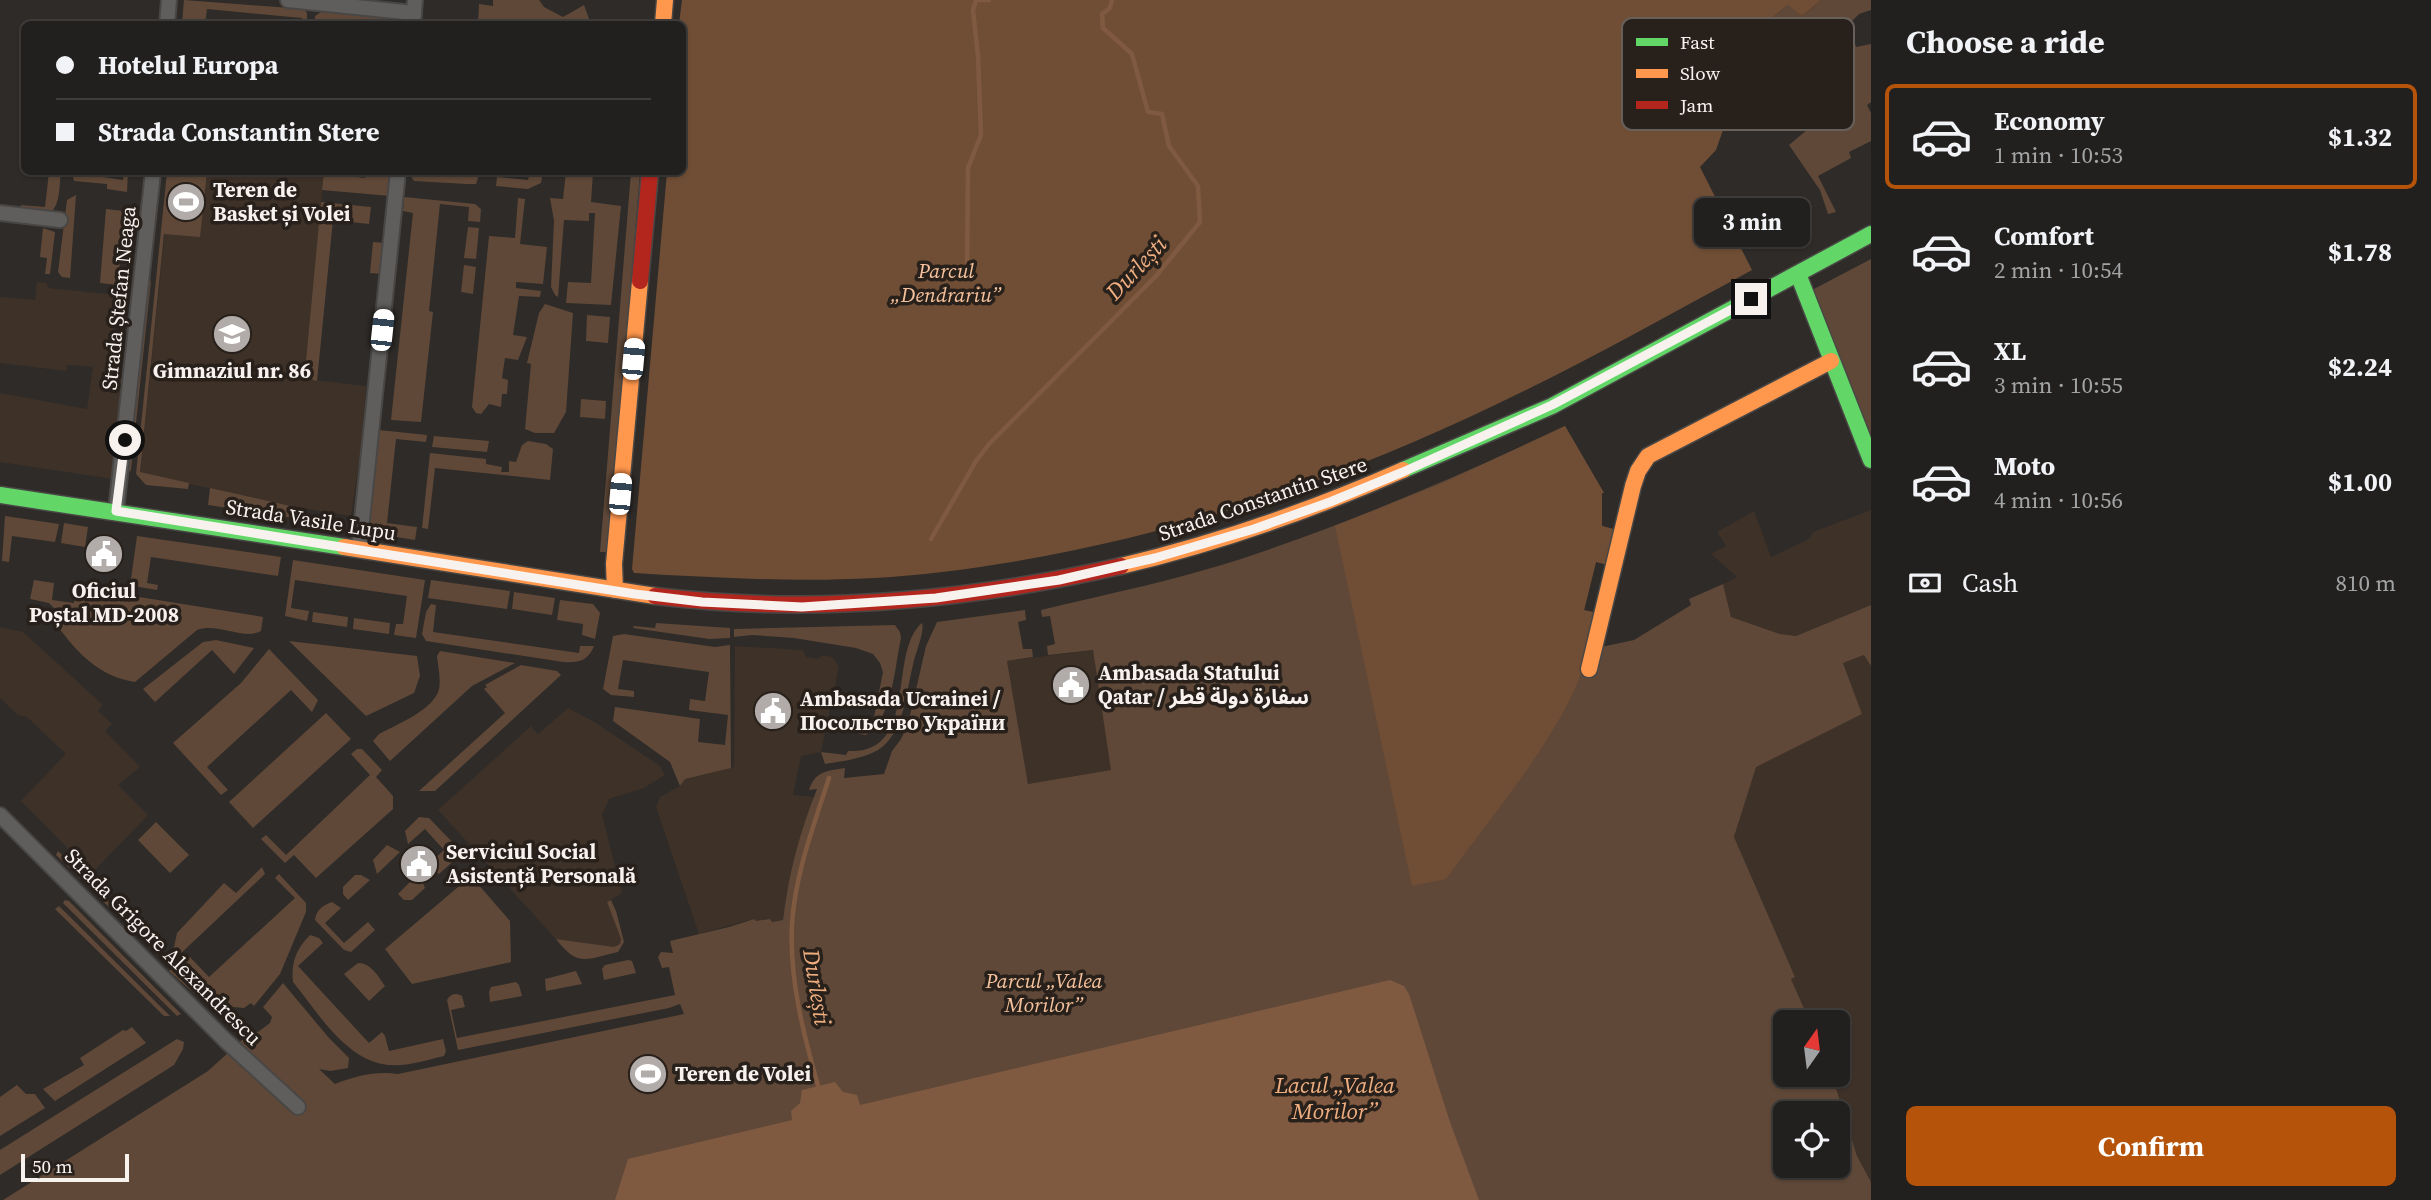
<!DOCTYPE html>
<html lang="en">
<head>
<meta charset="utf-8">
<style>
  :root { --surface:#22201e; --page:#2e2d2b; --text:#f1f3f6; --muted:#a2a3a4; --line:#3f3e3c; --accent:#b45309 }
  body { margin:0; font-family:"Source Serif 4","Noto Sans Arabic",serif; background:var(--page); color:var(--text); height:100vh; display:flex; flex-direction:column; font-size:26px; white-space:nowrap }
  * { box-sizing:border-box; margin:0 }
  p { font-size:23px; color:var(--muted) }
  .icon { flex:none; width:38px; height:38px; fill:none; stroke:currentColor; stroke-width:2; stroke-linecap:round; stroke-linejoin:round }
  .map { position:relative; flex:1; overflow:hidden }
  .side { display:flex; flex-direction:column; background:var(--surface); width:560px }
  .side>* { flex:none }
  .hud { position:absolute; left:21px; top:21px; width:665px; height:154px; border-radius:10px; box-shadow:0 2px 5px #0004,0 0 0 2px var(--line); display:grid; align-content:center; height:154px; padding:0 35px; background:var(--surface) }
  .needle { width:46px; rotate:14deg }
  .buttons { position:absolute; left:1773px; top:1010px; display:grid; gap:14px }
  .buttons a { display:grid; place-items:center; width:77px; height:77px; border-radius:10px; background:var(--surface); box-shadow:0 2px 5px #0004,0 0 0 2px var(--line); font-size:35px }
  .scale { position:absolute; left:21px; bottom:18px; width:108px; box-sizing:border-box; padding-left:7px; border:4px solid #f8f2ee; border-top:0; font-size:19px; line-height:24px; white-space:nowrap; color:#f8f2ee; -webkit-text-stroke:5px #28201a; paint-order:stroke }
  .end { position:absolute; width:32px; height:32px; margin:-16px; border:9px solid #f8f2ee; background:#111; box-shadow:0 0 0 4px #111 }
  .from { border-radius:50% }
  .bubble { position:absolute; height:49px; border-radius:10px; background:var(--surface); box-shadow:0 2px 5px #0004,0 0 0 2px var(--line); font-size:23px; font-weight:700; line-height:49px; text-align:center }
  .car { position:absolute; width:21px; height:42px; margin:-21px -10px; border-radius:9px; box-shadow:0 0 5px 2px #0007; background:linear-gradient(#fff 24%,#345 0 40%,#fff 0 76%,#345 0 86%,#fff 0) }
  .hud b { display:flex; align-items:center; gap:24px; height:66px; font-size:26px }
  .hud b+b { border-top:2px solid var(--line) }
  .hud i { width:18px; height:18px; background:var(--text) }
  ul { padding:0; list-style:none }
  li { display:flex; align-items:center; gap:21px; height:105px; margin:0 14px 10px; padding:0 21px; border:4px solid transparent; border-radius:10px }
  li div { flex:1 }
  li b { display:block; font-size:26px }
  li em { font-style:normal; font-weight:700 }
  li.selected { border-color:var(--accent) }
  li>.icon { width:63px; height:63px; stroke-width:1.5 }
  h2 { padding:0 35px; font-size:32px; line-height:84px }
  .pay { display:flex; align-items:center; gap:18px; height:77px; padding:0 35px; font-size:26px }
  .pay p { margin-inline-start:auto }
  .cta { display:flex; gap:14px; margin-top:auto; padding:14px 35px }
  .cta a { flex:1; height:80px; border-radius:10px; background:var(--accent); color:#fff; font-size:28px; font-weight:700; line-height:80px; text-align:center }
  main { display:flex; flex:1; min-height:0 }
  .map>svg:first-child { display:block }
</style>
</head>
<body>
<main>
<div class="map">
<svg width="1871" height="1200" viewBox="0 0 1871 1200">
  <rect width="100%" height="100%" fill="#2e2b28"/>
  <g fill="#3e3128">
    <polygon points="171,172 324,172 305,371 313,380 366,386 361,449 351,516 300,508 140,473"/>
    <polygon points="37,282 47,283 48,288 117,295 111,370 124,372 113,479 0,462 0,393 87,409 93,367 67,365 66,371 0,363 0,297 35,300"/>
    <polygon points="1871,510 1871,605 1796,636 1780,634 1731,617 1723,584 1737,577 1711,554 1726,546 1717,532 1754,511 1771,557 1809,539 1813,532"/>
    <polygon points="0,627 23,632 103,705 98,711 112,724 105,731 140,767 118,785 148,815 92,873 21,801 66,754 27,717 18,715 0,698"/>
    <polygon points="735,646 803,650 806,657 818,659 823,655 832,657 839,666 821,752 801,756 793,795 814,797 786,895 783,920 771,922 755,921 753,919 699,934 656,807 660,797 680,786 685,779 734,767"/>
    <polygon points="1093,650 1112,770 1028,784 1007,661"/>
    <polygon points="1864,655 1871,666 1871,1182 1857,1156 1832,1075 1838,1074 1838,1022 1810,1022 1791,979 1795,977 1734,838 1755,767 1862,714 1843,663"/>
    <polygon points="568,708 593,721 660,766 665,775 644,788 609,799 602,815 622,893 607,902 621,939 620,944 614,947 556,939 438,810 531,726 538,734"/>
  </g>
  <g fill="#5f4838" fill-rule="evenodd">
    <polygon points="184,0 304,9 307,13 307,24 302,24 302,18 207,9 205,24 182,24"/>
    <polygon points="493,0 539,0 544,7 563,17 584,5 591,24 478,24 479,4 493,6"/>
    <polygon points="1821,0 1871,0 1871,10 1859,14 1849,24 1856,47 1871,44 1871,102 1867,105 1871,113 1871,141 1849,152 1851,158 1818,176 1836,212 1828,214 1820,190 1789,145 1852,92 1820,54 1725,129 1701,73 1789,4 1802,16"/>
    <polygon points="321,12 396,18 401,24 315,24 315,16"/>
    <path d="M49,172H61C59,185 61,204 50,213L21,210V205L45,207Z"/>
    <polygon points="72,172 103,172 103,177 123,180 124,172 128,172 127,192 107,189 107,184 74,181"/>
    <polygon points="167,172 207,172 200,237 164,234 140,472 189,483 188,489 146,485 136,474"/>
    <polygon points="324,172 338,172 338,175 365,178 366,172 392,172 390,196 322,190"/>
    <polygon points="408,172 480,172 476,184 467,184 414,181"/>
    <polygon points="530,172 543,172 541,183 528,189 496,186 497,177 528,180"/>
    <polygon points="566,172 593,172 591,202 621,206 611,305 566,303 568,282 591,283 595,213 589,213 589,221 564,220 558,297 555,295 551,287 554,221 550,198 563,199"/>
    <polygon points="631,172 640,172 609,552 600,552"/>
    <polygon points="76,195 70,278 62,277 58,272 67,200"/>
    <polygon points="404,197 475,204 481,209 480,222 468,221 469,207 440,204 429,311 433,312 421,422 391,420 413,213 403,211"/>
    <polygon points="518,198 525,199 520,244 547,247 543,284 516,282 516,288 541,291 540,297 519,296 513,335 527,337 518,360 505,358 502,378 508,380 507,394 502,394 501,407 489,404 481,414 476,413 472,407 489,236 515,238"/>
    <polygon points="321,202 371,207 369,224 333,220 317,381 313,380 305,371"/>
    <polygon points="106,209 124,211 118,285 100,283"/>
    <polygon points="468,227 479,228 476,259 464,258"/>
    <polygon points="43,228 55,232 50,274 45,274 47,258 40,257"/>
    <polygon points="373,242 385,243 382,274 370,273"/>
    <polygon points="1871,259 1871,439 1812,290"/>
    <polygon points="464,265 476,267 473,294 461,292"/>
    <polygon points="147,280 151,281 131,470 128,473"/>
    <polygon points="545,304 573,313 566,412 554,433 535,433 525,429 531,364 527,363 539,313"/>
    <polygon points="587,315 610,317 608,343 586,341"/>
    <polygon points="581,399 606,401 605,419 580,417"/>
    <path d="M1565,426L1604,493H1602V526L1617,530L1609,565L1596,562L1584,610L1601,647L1634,640L1691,605L1689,599L1723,584L1731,617L1780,634L1796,636L1871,605V666L1864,655L1843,663L1862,714L1756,767L1734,837L1795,977L1791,979L1810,1022H1785V1074L1832,1075L1857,1156L1871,1182V1200H3L208,1071L252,1031L258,1032L270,1023L272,1017L263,1007L283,983L329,1038L349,1058L348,1068L330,1071L319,1069L335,1084C356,1076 375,1071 398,1074L684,1014L680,1004L669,1008L458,1050L447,1000C450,994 456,992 462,996L465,1007L451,1010L457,1038L675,995L669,967L662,968L658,957L661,952L673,953L670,941L729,927L754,919L756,921L770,919L772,922L783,920C788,876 800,831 817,789L809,790C815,771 827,771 845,768L844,778L884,774L892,751L901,739L908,724L926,646L937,622L1025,610L1026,620L1018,622L1023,649H1032L1033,657L1007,661L1028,784L1111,770L1093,650L1048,655L1047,646L1055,644L1050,616L1042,617L1041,610C1108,594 1176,580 1241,559C1352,522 1459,476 1565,426ZM1785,1113H1838V1166H1785Z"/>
    <polygon points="379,430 427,435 426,442 396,439 387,523 417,527 415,540 372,533 370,518"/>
    <polygon points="434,436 489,441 487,452 432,447"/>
    <polygon points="528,441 546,444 553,449 550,480 435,468 428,529 422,528 430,453 486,459 486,464 502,467 501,472 509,472 509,461 516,462 522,445"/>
    <polygon points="210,488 295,507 294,518 208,505"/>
    <polygon points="5,516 59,524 55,542 12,536 9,562 2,561"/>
    <polygon points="64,523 88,527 85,547 61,543"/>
    <polygon points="137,536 281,557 278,576 151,557 147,583 158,585 157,590 133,586 131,579"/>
    <polygon points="293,560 425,580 416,638 394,635 396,624 403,624 407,596 295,580 291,608 309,611 307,621 285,616"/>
    <path d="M34,580L54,583L52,600L74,603L77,587L263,617L261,631C244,641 218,622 197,630L135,682C101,677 79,655 59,628L66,620L49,603L30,599Z"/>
    <polygon points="431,580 510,591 507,609 428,598"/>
    <polygon points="514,592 555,598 552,615 512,609"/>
    <polygon points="560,600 593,604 600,613 595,639 582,635 583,624 557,620"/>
    <path d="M431,604L436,605L433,632L579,653L580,646H594C588,661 579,663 563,662L426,641L422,634L426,612Z"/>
    <polygon points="313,612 348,617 347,627 312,622"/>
    <polygon points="354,618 390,623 389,634 353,629"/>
    <polygon points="656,623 730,628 730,638 709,639 633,628 634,626 655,628"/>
    <path d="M922,623C925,632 915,654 913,665C906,692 904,734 878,750C863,759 842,761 825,764L821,752L846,755L848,751C920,755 887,652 922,623Z"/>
    <path d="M895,625L900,632L901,638C895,665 892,721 866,735L859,734L856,727L864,721L873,722L883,672L880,663L873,654L856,648L794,638L752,635L734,637V629Z"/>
    <polygon points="624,634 715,647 730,645 731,768 685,779 680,786 670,762 613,721 615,707 700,719 698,742 725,745 728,715 689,710 690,699 705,701 709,672 623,660 618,689 634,691 634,697 611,695 603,689 613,636"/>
    <polygon points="216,640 254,648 234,674 212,650 155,702 143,689 203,642"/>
    <polygon points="289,641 417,656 420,676 414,693 366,716"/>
    <polygon points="269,649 318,700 312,712 291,690 207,767 228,790 221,795 173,743 241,683"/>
    <path d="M440,651L515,663L472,686L390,761L373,741L379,734C396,725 435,709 439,689C441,679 438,666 437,656Z"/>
    <polygon points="521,665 557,671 561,675 435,791 419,791 505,713 484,689 487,687 485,685"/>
    <polygon points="326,713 351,739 253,828 229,802"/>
    <polygon points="357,749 362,749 382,770 376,777 393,796 393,809 316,878 294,855 285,863 261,839 266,835 286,855 370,775 351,754"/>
    <polygon points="419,817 429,818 458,848 459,856 439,874 428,865 444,850 425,829 408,844 405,831"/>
    <polygon points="156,822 189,855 170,873 138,840"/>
    <polygon points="387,845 400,852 377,874 373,860"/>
    <polygon points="58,851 116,908 113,911 56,855"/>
    <polygon points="262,867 265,874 177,957 173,952 177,933 224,883 236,893"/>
    <polygon points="419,873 425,888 412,900 404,900 398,894"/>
    <polygon points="279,874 306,903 306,912 280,974 254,1006 251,1003 244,1008 233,1007 224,999 220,1003 183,963 189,956 209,977 295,898 275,878"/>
    <polygon points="355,875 361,875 370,880 348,900 343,894 343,887"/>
    <polygon points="471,876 510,921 511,962 412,984 385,949"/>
    <polygon points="65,900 69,901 181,1014 177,1016 63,903"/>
    <path d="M611,900L616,911L624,942L618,952C586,959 578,968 556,939L614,947L620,944L621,939L607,902Z"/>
    <path d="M332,902L341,908L325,923L344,943L368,922L375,930L351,952L344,950L315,920C316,910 323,905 332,902Z"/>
    <polygon points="59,906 170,1016 164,1016 55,909"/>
    <path d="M310,935L319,938L323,943L298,966L369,1043L382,1032L385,1036L389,1051L443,1039L446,1051L444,1056C430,1059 416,1064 401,1065C351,1070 320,1015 293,982C291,963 296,949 310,935Z"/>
    <polygon points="628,960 632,961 636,973 604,980 602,969 605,965"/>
    <path d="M358,963C371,963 378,976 385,986L369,1001L344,974Z"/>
    <polygon points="174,966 217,1006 218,1011 205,1003 169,971"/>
    <polygon points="576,971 582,984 546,991 545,979"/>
    <polygon points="516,982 519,985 522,996 490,1002 489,992 491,987"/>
    <polygon points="132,1027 146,1043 55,1101 43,1089 84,1065 80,1058 123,1030 126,1031"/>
    <polygon points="177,1039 184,1042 183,1049 174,1065 0,1175 0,1150"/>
    <polygon points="17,1085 26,1094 35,1094 45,1108 0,1136 0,1097"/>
  </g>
  <g fill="#704e35">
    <path d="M682,0H1821L1802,16L1788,5L1701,73L1724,127L1716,150L1700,167L1752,270C1667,316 1582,364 1495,405C1320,489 1134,549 942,572C839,585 737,579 634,573L632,569L667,172H682V24H679Z"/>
    <path d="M1565,426L1604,493H1602V526L1617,530L1609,565L1596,562L1584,610L1598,613C1590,642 1583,674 1569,701C1536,765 1488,821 1446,879L1412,886L1335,526L1443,483Z"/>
  </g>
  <polygon fill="#7f5a41" points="1390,980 1404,986 1409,994 1450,1122 1479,1200 615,1200 628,1159 792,1120 791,1111 800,1103 802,1090 835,1082 843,1092 857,1095 860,1105"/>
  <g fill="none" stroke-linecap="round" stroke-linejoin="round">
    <g stroke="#7f5a41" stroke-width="4.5">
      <polyline points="967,276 968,168 981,135 978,56 973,10 976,0 989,0"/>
      <polyline points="931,539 976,461 989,444 1156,276 1200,222 1198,186 1169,146 1162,114 1148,112 1132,54 1103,28 1102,14 1110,8 1112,0"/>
      <path d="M819,1089C804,1036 789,980 792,924C795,874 814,825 829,778"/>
    </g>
    <g stroke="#494745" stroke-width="18">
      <g id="street">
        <polyline points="288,0 414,13"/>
        <polyline points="167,24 169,0"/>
        <polyline points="413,24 415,0"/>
        <polyline points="0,213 60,220"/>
        <polyline points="116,511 153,172"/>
        <polyline points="359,549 398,172"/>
        <polyline points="0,815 226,1041 298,1107"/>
      </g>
    </g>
    <g stroke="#494745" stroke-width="19">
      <g id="fast">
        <polyline points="1798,274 1871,460"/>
        <polyline points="1403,470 1552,406 1871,234"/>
        <polyline points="0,495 344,547"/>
      </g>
    </g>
    <g stroke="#494745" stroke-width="19">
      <g id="slow">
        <polyline points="663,24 665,0"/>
        <polyline points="344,547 655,596"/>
        <path d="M1121,566C1218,543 1312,510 1403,470"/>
        <polyline points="615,590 614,564 640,281"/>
        <polyline points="1589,669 1633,486 1638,471 1648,456 1831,361"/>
      </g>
    </g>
    <g stroke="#494745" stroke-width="19">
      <g id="jam">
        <polyline points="640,281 650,172"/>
        <path d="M655,596C812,615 967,601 1121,566"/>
      </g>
    </g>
    <use href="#street" stroke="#605e5d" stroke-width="14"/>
    <use href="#fast" stroke="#63d668" stroke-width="16"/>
    <use href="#slow" stroke="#ff974d" stroke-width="16"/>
    <use href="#jam" stroke="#b3261e" stroke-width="16"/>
  </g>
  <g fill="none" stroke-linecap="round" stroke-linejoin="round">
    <polyline stroke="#f8f2ee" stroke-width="9" points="125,440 116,511 635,594 702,602 802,607 936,598 1059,580 1155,558 1254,529 1330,502 1403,472 1552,405 1751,299"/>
  </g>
  <defs>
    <g id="stadium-disc" transform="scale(2.0125)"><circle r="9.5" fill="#b1aca9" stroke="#28201a"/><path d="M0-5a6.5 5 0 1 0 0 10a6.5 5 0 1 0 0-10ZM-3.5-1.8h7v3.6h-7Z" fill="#fff"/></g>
    <g id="school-disc" transform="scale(2.0125)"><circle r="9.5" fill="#b1aca9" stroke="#28201a"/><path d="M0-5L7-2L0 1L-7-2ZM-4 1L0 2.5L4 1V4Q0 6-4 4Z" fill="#fff"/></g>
    <g id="civic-disc" transform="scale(2.0125)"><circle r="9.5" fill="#b1aca9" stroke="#28201a"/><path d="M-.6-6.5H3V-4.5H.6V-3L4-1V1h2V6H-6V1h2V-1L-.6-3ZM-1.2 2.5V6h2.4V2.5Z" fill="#fff"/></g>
  </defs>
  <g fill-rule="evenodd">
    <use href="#stadium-disc" x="186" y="202"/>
    <use href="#school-disc" x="232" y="334"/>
    <use href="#civic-disc" x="104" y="554"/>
    <use href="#civic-disc" x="1071" y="685"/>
    <use href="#civic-disc" x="773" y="711"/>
    <use href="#civic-disc" x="419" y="864"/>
    <use href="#stadium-disc" x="648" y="1074"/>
  </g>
  <g text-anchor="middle" stroke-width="7" stroke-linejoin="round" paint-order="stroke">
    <g font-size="21" font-weight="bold" fill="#f8f2ee" stroke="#28201a" text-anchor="start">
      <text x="213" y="197">Teren de<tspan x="213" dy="24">Basket și Volei</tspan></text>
      <text x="232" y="378" text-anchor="middle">Gimnaziul nr. 86</text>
      <text x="104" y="598" text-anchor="middle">Oficiul<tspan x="104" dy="24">Poștal MD-2008</tspan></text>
      <text x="1098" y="680">Ambasada Statului<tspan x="1098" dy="24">Qatar / سفارة دولة قطر</tspan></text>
      <text x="800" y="706">Ambasada Ucrainei /<tspan x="800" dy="24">Посольство України</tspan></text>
      <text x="446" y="859">Serviciul Social<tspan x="446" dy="24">Asistență Personală</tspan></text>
      <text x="675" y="1081">Teren de Volei</text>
    </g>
    <g font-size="21" font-style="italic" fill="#f6c29d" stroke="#28201a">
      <text x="946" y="278">Parcul<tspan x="946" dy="24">„Dendrariu”</tspan></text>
      <text x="1044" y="988">Parcul „Valea<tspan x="1044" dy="24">Morilor”</tspan></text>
    </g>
    <g font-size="21" fill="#f8f2ee" stroke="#28201a">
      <text transform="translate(119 298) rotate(-84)" y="7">Strada Ștefan Neaga</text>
      <text transform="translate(1263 499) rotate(-19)" y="7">Strada Constantin Stere</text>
      <text transform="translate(311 520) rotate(9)" y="7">Strada Vasile Lupu</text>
      <text transform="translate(163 947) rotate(45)" y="7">Strada Grigore Alexandrescu</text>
    </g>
    <g font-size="23" font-style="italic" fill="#eeae80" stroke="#28201a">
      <text transform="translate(1136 268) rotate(-47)" y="8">Durlești</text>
      <text transform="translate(817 987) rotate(81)" y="8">Durlești</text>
      <text x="1335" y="1093">Lacul „Valea<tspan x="1335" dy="26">Morilor”</tspan></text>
    </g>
  </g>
  <rect x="1622" y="18" width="232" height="112" rx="10" fill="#28201a" stroke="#665f5a" stroke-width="2"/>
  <rect x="1636" y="38" width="32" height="8" fill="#63d668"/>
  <rect x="1636" y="69" width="32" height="9" fill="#ff974d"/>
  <rect x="1636" y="101" width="32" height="8" fill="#b3261e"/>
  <g font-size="19" fill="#f8f2ee">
    <text x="1680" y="49">Fast</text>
    <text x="1680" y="80">Slow</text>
    <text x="1680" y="112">Jam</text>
  </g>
</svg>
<div class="buttons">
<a><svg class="needle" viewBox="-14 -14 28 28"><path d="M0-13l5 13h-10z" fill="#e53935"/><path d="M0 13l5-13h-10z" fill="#a2a3a4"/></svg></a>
<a><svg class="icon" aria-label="locate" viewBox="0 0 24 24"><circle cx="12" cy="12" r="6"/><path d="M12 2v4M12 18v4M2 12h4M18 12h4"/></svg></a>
</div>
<div class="scale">50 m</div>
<i class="end from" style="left:125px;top:440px"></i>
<i class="end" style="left:1751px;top:299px"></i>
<div class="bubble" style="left:1694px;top:198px;width:116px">3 min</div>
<i class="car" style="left:382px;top:330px;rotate:6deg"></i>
<i class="car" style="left:633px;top:359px;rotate:5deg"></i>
<i class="car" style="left:620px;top:494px;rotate:5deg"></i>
<div class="hud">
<b><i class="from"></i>Hotelul Europa</b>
<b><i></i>Strada Constantin Stere</b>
</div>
</div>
<section class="side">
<h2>Choose a ride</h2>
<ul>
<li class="selected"><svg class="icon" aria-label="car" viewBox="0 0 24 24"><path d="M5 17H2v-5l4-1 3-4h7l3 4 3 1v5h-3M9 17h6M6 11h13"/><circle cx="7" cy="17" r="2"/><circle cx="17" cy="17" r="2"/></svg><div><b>Economy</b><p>1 min · 10:53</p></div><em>$1.32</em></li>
<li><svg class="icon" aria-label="car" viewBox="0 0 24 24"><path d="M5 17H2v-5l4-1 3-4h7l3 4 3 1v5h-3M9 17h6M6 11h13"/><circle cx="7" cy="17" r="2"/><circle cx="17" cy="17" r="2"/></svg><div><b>Comfort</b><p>2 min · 10:54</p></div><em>$1.78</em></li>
<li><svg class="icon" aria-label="car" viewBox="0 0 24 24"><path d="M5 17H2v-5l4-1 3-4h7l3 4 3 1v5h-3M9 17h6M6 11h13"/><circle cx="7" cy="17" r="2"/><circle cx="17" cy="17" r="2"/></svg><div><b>XL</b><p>3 min · 10:55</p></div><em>$2.24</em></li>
<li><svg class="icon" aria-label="car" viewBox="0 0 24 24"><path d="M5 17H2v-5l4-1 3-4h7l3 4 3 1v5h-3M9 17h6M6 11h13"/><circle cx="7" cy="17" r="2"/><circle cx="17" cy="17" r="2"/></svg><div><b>Moto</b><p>4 min · 10:56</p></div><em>$1.00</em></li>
</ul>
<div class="pay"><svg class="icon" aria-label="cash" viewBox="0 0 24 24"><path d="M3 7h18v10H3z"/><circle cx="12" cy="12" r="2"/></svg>Cash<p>810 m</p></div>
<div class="cta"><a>Confirm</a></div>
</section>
</main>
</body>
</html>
